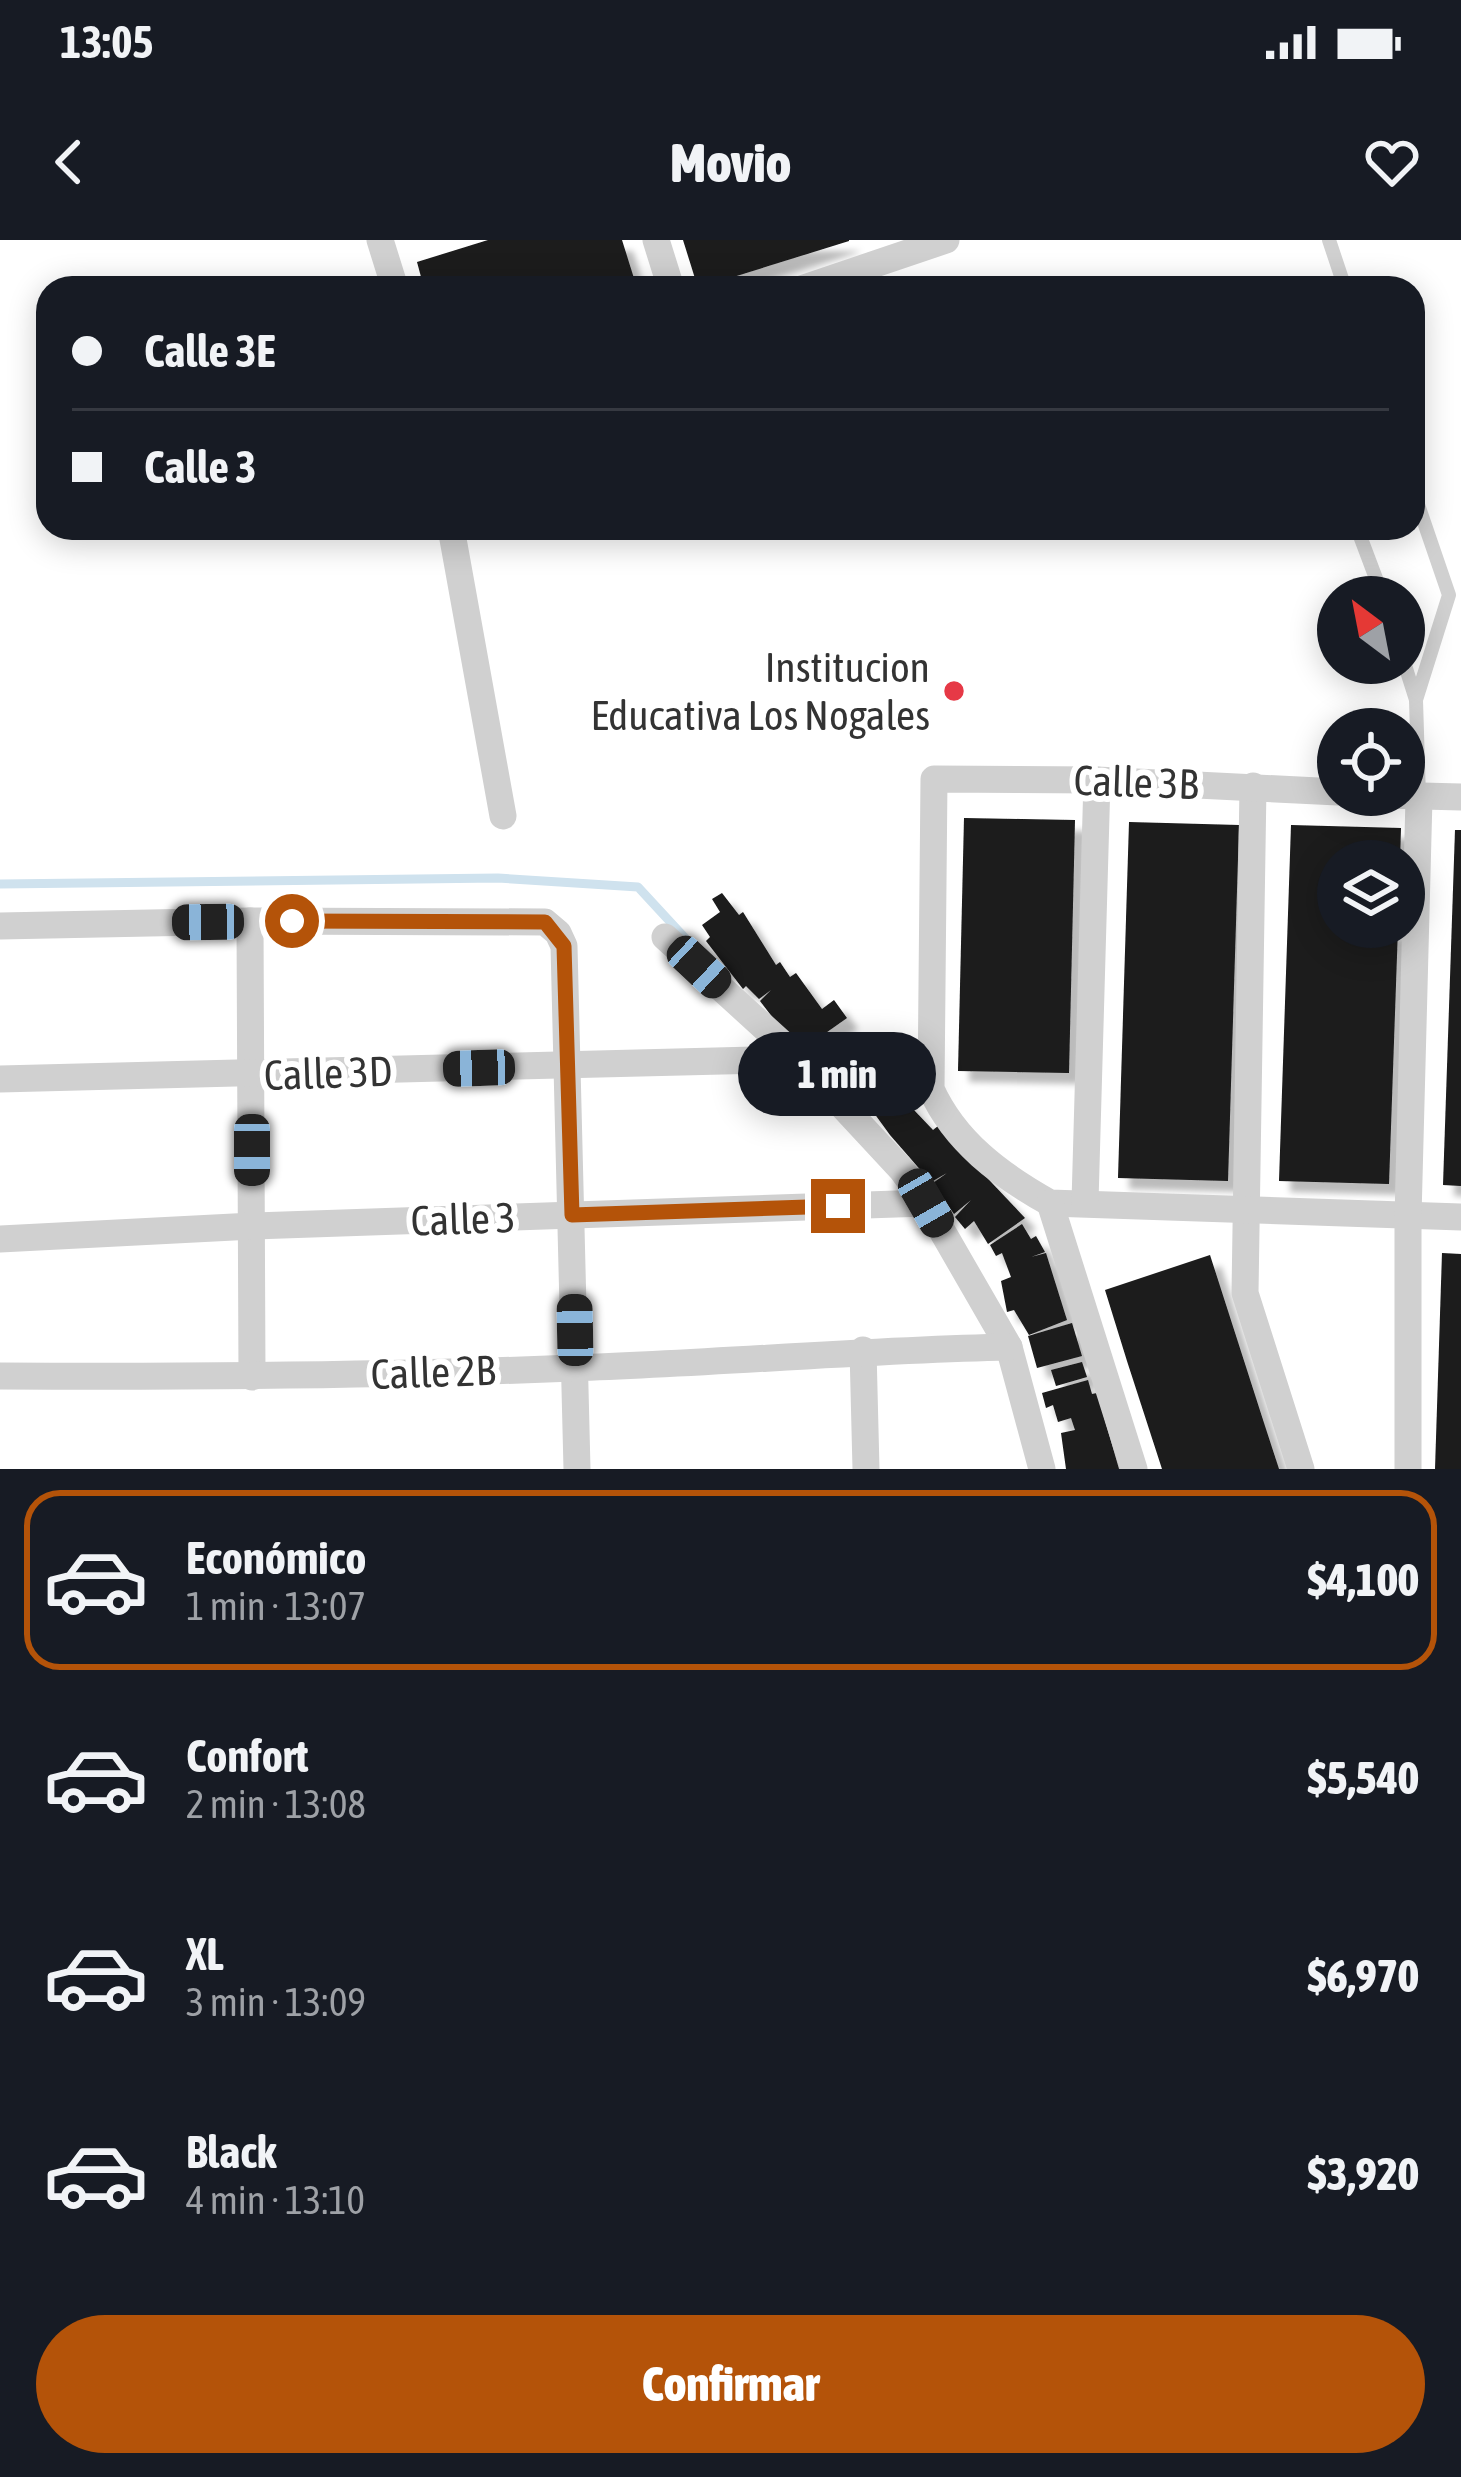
<!DOCTYPE html>
<html lang="es">
<head>
<meta charset="utf-8">
<style>
  :root { --surface:#171b24; --page:#20242c; --text:#f1f3f6; --muted:#9ea1a6; --line:#363941; --accent:#b45309 }
  body { margin:0; font-family:"Asap Condensed",sans-serif; background:var(--page); color:var(--text); height:100vh; display:flex; flex-direction:column; font-size:45px; white-space:nowrap }
  * { box-sizing:border-box; margin:0 }
  p { font-size:39px; color:var(--muted) }
  .icon { flex:none; width:66px; height:66px; fill:none; stroke:currentColor; stroke-width:2; stroke-linecap:round; stroke-linejoin:round }
  .map { position:relative; height:1229px; overflow:hidden }
  .details { display:flex; flex-direction:column; background:var(--surface); flex:1 }
  .details>* { flex:none }
  .guide { position:absolute; left:36px; top:36px; width:1389px; height:264px; border-radius:36px; box-shadow:0 6px 30px #0003; display:grid; align-content:center; height:264px; padding:0 36px; background:var(--surface) }
  .needle { width:78px; rotate:328deg }
  .tools { position:absolute; left:1317px; top:336px; display:grid; gap:24px }
  .tools a { display:grid; place-items:center; width:108px; height:108px; border-radius:50%; background:var(--surface); box-shadow:0 6px 30px #0003; font-size:60px }
  .end { position:absolute; width:54px; height:54px; margin:-27px; border:15px solid #b45309; background:#fff; box-shadow:0 0 0 6px #fff }
  .from { border-radius:50% }
  .bubble { position:absolute; height:84px; border-radius:42px; background:var(--surface); box-shadow:0 6px 30px #0003; font-size:39px; font-weight:800; line-height:84px; text-align:center }
  .car { position:absolute; width:36px; height:72px; margin:-36px -18px; border-radius:15px; box-shadow:0 0 9px 3px #0007; background:linear-gradient(#222 24%,#8ab4d8 0 40%,#222 0 76%,#8ab4d8 0 86%,#222 0) }
  .guide b { display:flex; align-items:center; gap:42px; height:114px; font-size:45px }
  .guide b+b { border-top:3px solid var(--line) }
  .guide i { width:30px; height:30px; background:var(--text) }
  ul { padding:21px 0 0; list-style:none }
  li { display:flex; align-items:center; gap:36px; height:180px; margin:0 24px 18px; padding:0 12px; border:6px solid transparent; border-radius:36px }
  li div { flex:1 }
  li b { display:block; font-size:45px }
  li em { font-style:normal; font-weight:800 }
  li.on { border-color:var(--accent) }
  li>.icon { width:108px; height:108px; stroke-width:1.5 }
  .action { display:flex; gap:24px; margin-top:auto; padding:24px 36px }
  .action a { flex:1; height:138px; border-radius:72px; background:var(--accent); color:#fff; font-size:48px; font-weight:800; line-height:138px; text-align:center }
  .status { display:flex; justify-content:space-between; align-items:center; height:84px; padding:0 60px; background:var(--surface); direction:ltr }
  .status svg { height:33px; fill:currentColor }
  header { display:flex; justify-content:space-between; align-items:center; height:156px; padding:0 36px; background:var(--surface); font-size:54px; font-weight:800 }
  .map>svg:first-child { display:block }
</style>
</head>
<body>
<div class="status"><b>13:05</b><svg viewBox="0 0 49 12"><path d="M0 12V9h3v3zM5 12V6h3v6zM10 12V3h3v9zM15 12V0h3v12zM26 1h20v11H26zM47 4h2v5h-2z"/></svg></div>
<header><svg class="icon" aria-label="back" viewBox="0 0 24 24"><path d="M15 5l-7 7 7 7"/></svg>Movio<svg class="icon" aria-label="heart" viewBox="0 0 24 24"><path d="M12 20l-8-8c-3-5 5-10 8-4 3-6 11-1 8 4z"/></svg></header>
<div class="map">
<svg width="1461" height="1229" viewBox="0 0 1461 1229">
  <defs>
    <filter id="shadow"><feDropShadow dx="11" dy="11" stdDeviation="3" flood-color="#0004"/></filter>
  </defs>
  <rect width="100%" height="100%" fill="#fff"/>
  <g fill="none" stroke-linecap="round" stroke-linejoin="round">
    <polyline stroke="#cfe2ee" stroke-width="9" points="0,644 498,638 638,647 686,699"/>
  </g>
  <g fill="#1a1a1a" filter="url(#shadow)">
    <polygon points="488,0 622,0 637,48 424,48 417,22"/>
    <polygon points="683,0 849,0 849,1 698,48"/>
    <polygon points="964,578 1075,580 1069,833 958,831"/>
    <polygon points="1129,582 1239,585 1228,941 1118,938"/>
    <polygon points="1291,585 1401,588 1400,621 1338,621 1338,687 1398,687 1389,944 1279,941"/>
    <polygon points="1455,590 1461,590 1461,946 1443,945"/>
    <polygon points="722,653 739,675 743,672 776,725 780,722 790,737 796,733 822,769 834,760 847,778 803,809 790,792 786,795 760,761 771,750 759,759 746,746 743,749 706,701 710,697 702,685 720,672 712,659"/>
    <polygon points="860,831 884,855 893,848 933,890 938,886 1025,978 988,1004 974,981 965,989 955,977 971,960 954,974 933,943 947,933 931,942 890,895 850,840"/>
    <polygon points="1022,984 1031,999 1036,996 1045,1012 1031,1017 1046,1013 1067,1080 1029,1095 1014,1070 1007,1072 1001,1041 1011,1037 1002,1013 996,1016 990,1005"/>
    <polygon points="1442,1013 1461,1014 1461,1229 1435,1229"/>
    <polygon points="1210,1015 1264,1183 1279,1229 1162,1229 1127,1121 1105,1050"/>
    <polygon points="1072,1083 1082,1116 1037,1128 1028,1096"/>
    <polygon points="1082,1122 1087,1137 1056,1146 1051,1130"/>
    <polygon points="1088,1140 1092,1154 1097,1153 1119,1229 1066,1229 1061,1193 1075,1190 1071,1178 1058,1182 1053,1165 1046,1168 1042,1153"/>
  </g>
  <g fill="none" stroke-linecap="round" stroke-linejoin="round">
    <g stroke="#d0d0d0" stroke-width="14">
      <polyline points="1329,0 1345,48"/>
      <polyline points="1413,250 1449,355 1416,460 1419,558"/>
      <polyline points="1357,288 1383,357"/>
      <polyline points="1404,422 1416,460"/>
    </g>
    <g stroke="#d0d0d0" stroke-width="27">
      <polyline points="380,0 395,48"/>
      <polyline points="656,0 671,48"/>
      <polyline points="804,48 946,0"/>
      <polyline points="451,288 503,576"/>
      <polyline points="1253,546 1245,1053 1301,1229"/>
      <path d="M1338,552L1097,540L934,539L931,849C955,902 1000,935 1050,963L1461,977"/>
      <polyline points="1383,555 1461,557"/>
      <polyline points="250,681 252,1137"/>
      <polyline points="0,686 250,681 545,682 558,693 564,706 577,1229"/>
      <polyline points="665,697 799,819 902,930 926,963 1009,1107 1042,1229"/>
      <polyline points="0,839 799,819"/>
      <polyline points="1085,962 1097,540"/>
      <polyline points="1050,963 1134,1229"/>
      <polyline points="0,999 253,986 926,963"/>
      <polyline points="863,1110 866,1229"/>
      <path d="M0,1136C191,1137 382,1136 573,1128C719,1123 863,1110 1009,1107"/>
      <polyline points="1408,1229 1408,977 1419,558"/>
    </g>
  </g>
  <g fill="none" stroke-linecap="round" stroke-linejoin="round">
    <polyline stroke="#b45309" stroke-width="15" points="292,681 545,682 564,706 572,975 838,966"/>
  </g>
  <circle fill="#e63946" stroke="#fff" stroke-width="4.5" cx="954" cy="451" r="12"/>
  <g text-anchor="middle" stroke-width="12" stroke-linejoin="round" paint-order="stroke">
    <g font-size="42" fill="#333" stroke="#fff" text-anchor="end">
      <text x="930" y="442">Institucion<tspan x="930" dy="48">Educativa Los Nogales</tspan></text>
    </g>
    <g font-size="42" fill="#333" stroke="#fff">
      <text transform="translate(1136 542) rotate(2)" y="15">Calle 3B</text>
      <text transform="translate(328 833) rotate(-2)" y="15">Calle 3D</text>
      <text transform="translate(463 979) rotate(-2)" y="15">Calle 3</text>
      <text transform="translate(433 1132) rotate(-2)" y="15">Calle 2B</text>
    </g>
  </g>
</svg>
<div class="tools">
<a><svg class="needle" viewBox="-14 -14 28 28"><path d="M0-13l5 13h-10z" fill="#e53935"/><path d="M0 13l5-13h-10z" fill="#9ea1a6"/></svg></a>
<a><svg class="icon" aria-label="locate" viewBox="0 0 24 24"><circle cx="12" cy="12" r="6"/><path d="M12 2v4M12 18v4M2 12h4M18 12h4"/></svg></a>
<a><svg class="icon" aria-label="layers" viewBox="0 0 24 24"><path d="M12 4l9 5-9 5-9-5zM3 14l9 5 9-5"/></svg></a>
</div>
<i class="end from" style="left:292px;top:681px"></i>
<i class="end" style="left:838px;top:966px"></i>
<div class="bubble" style="left:738px;top:792px;width:198px">1 min</div>
<i class="car" style="left:208px;top:682px;rotate:269deg"></i>
<i class="car" style="left:699px;top:727px;rotate:133deg"></i>
<i class="car" style="left:479px;top:828px;rotate:268deg"></i>
<i class="car" style="left:252px;top:910px;rotate:180deg"></i>
<i class="car" style="left:926px;top:963px;rotate:150deg"></i>
<i class="car" style="left:575px;top:1090px;rotate:359deg"></i>
<div class="guide">
<b><i class="from"></i>Calle 3E</b>
<b><i></i>Calle 3</b>
</div>
</div>
<section class="details">
<ul>
<li class="on"><svg class="icon" aria-label="car" viewBox="0 0 24 24"><path d="M5 17H2v-5l4-1 3-4h7l3 4 3 1v5h-3M9 17h6M6 11h13"/><circle cx="7" cy="17" r="2"/><circle cx="17" cy="17" r="2"/></svg><div><b>Económico</b><p>1 min · 13:07</p></div><em>$4,100</em></li>
<li><svg class="icon" aria-label="car" viewBox="0 0 24 24"><path d="M5 17H2v-5l4-1 3-4h7l3 4 3 1v5h-3M9 17h6M6 11h13"/><circle cx="7" cy="17" r="2"/><circle cx="17" cy="17" r="2"/></svg><div><b>Confort</b><p>2 min · 13:08</p></div><em>$5,540</em></li>
<li><svg class="icon" aria-label="car" viewBox="0 0 24 24"><path d="M5 17H2v-5l4-1 3-4h7l3 4 3 1v5h-3M9 17h6M6 11h13"/><circle cx="7" cy="17" r="2"/><circle cx="17" cy="17" r="2"/></svg><div><b>XL</b><p>3 min · 13:09</p></div><em>$6,970</em></li>
<li><svg class="icon" aria-label="car" viewBox="0 0 24 24"><path d="M5 17H2v-5l4-1 3-4h7l3 4 3 1v5h-3M9 17h6M6 11h13"/><circle cx="7" cy="17" r="2"/><circle cx="17" cy="17" r="2"/></svg><div><b>Black</b><p>4 min · 13:10</p></div><em>$3,920</em></li>
</ul>
<div class="action"><a>Confirmar</a></div>
</section>
</body>
</html>
